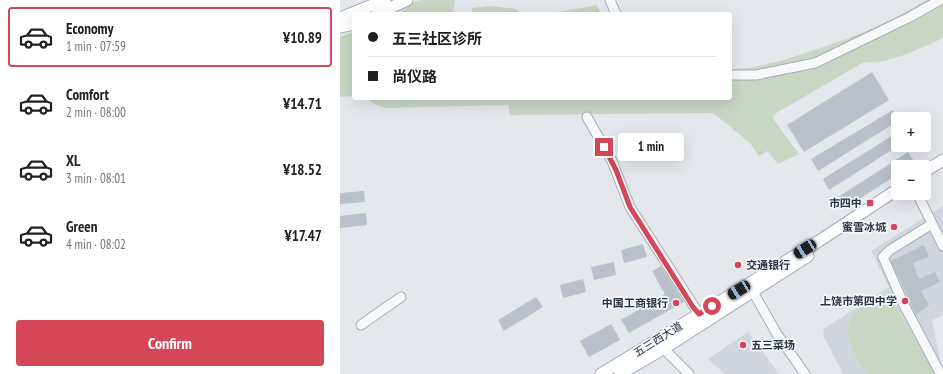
<!DOCTYPE html>
<html lang="en">
<head>
<meta charset="utf-8">
<style>
  :root { --surface:#fff; --page:#f2f2f2; --text:#202124; --muted:#757577; --line:#e0e0e0; --accent:#d34759 }
  body { margin:0; font-family:"PT Sans Narrow","Noto Sans SC",sans-serif; background:var(--page); color:var(--text); height:100vh; display:flex; flex-direction:column; font-size:15px; white-space:nowrap }
  * { box-sizing:border-box; margin:0 }
  p { font-size:13px; color:var(--muted) }
  .icon { flex:none; width:22px; height:22px; fill:none; stroke:currentColor; stroke-width:2; stroke-linecap:round; stroke-linejoin:round }
  .map { position:relative; flex:1; overflow:hidden }
  .details { display:flex; flex-direction:column; background:var(--surface); width:340px }
  .details>* { flex:none }
  .top-card { position:absolute; left:12px; top:12px; width:380px; height:88px; border-radius:4px; box-shadow:0 4px 16px #0002; display:grid; align-content:center; height:88px; padding:0 16px; background:var(--surface) }
  .buttons { position:absolute; left:551px; top:112px; display:grid; gap:8px }
  .buttons a { display:grid; place-items:center; width:40px; height:40px; border-radius:4px; background:var(--surface); box-shadow:0 4px 16px #0002; font-size:20px }
  .end { position:absolute; width:18px; height:18px; margin:-9px; border:5px solid #d34759; background:#fff; box-shadow:0 0 0 2px #fff }
  .from { border-radius:50% }
  .bubble { position:absolute; height:28px; border-radius:4px; background:var(--surface); box-shadow:0 4px 16px #0002; font-size:13px; font-weight:700; line-height:28px; text-align:center }
  .car { position:absolute; width:12px; height:24px; margin:-12px -6px; border-radius:5px; box-shadow:0 0 3px 1px #0007; background:linear-gradient(#222 24%,#8ab4d8 0 40%,#222 0 76%,#8ab4d8 0 86%,#222 0) }
  .top-card b { display:flex; align-items:center; gap:14px; height:38px; font-size:15px }
  .top-card b+b { border-top:1px solid var(--line) }
  .top-card i { width:10px; height:10px; background:var(--text) }
  ul { padding:7px 0 0; list-style:none }
  li { display:flex; align-items:center; gap:12px; height:60px; margin:0 8px 6px; padding:0 8px; border:2px solid transparent; border-radius:4px }
  li div { flex:1 }
  li b { display:block; font-size:15px }
  li em { font-style:normal; font-weight:700 }
  li.selected { border-color:var(--accent) }
  li>.icon { width:36px; height:36px; stroke-width:1.5 }
  .button { display:flex; gap:8px; margin-top:auto; padding:8px 16px }
  .button a { flex:1; height:46px; border-radius:4px; background:var(--accent); color:#fff; font-size:16px; font-weight:700; line-height:46px; text-align:center }
  main { display:flex; flex:1; min-height:0 }
  .map>svg:first-child { display:block }
</style>
</head>
<body>
<main>
<section class="details">
<ul>
<li class="selected"><svg class="icon" aria-label="car" viewBox="0 0 24 24"><path d="M5 17H2v-5l4-1 3-4h7l3 4 3 1v5h-3M9 17h6M6 11h13"/><circle cx="7" cy="17" r="2"/><circle cx="17" cy="17" r="2"/></svg><div><b>Economy</b><p>1 min · 07:59</p></div><em>¥10.89</em></li>
<li><svg class="icon" aria-label="car" viewBox="0 0 24 24"><path d="M5 17H2v-5l4-1 3-4h7l3 4 3 1v5h-3M9 17h6M6 11h13"/><circle cx="7" cy="17" r="2"/><circle cx="17" cy="17" r="2"/></svg><div><b>Comfort</b><p>2 min · 08:00</p></div><em>¥14.71</em></li>
<li><svg class="icon" aria-label="car" viewBox="0 0 24 24"><path d="M5 17H2v-5l4-1 3-4h7l3 4 3 1v5h-3M9 17h6M6 11h13"/><circle cx="7" cy="17" r="2"/><circle cx="17" cy="17" r="2"/></svg><div><b>XL</b><p>3 min · 08:01</p></div><em>¥18.52</em></li>
<li><svg class="icon" aria-label="car" viewBox="0 0 24 24"><path d="M5 17H2v-5l4-1 3-4h7l3 4 3 1v5h-3M9 17h6M6 11h13"/><circle cx="7" cy="17" r="2"/><circle cx="17" cy="17" r="2"/></svg><div><b>Green</b><p>4 min · 08:02</p></div><em>¥17.47</em></li>
</ul>
<div class="button"><a>Confirm</a></div>
</section>
<div class="map">
<svg width="603" height="374" viewBox="0 0 603 374">
  <rect width="100%" height="100%" fill="#e4e7ec"/>
  <g fill="#d1d6de">
    <polygon points="603,206 603,315 592,320 603,374 503,374 484,337 483,329 549,287 531,251"/>
    <polygon points="408,332 439,374 385,374 368,359"/>
  </g>
  <g fill="#c9d6c4">
    <polygon points="81,0 115,0 113,14 59,14 72,3"/>
    <path d="M586,0H603V38C581,48 548,65 524,62L433,115L434,120L459,154L438,164L427,151L419,156L410,143L373,113L170,115L168,105L47,108L34,104L27,98H390V69C415,69 441,61 465,53C510,39 545,25 586,0Z"/>
    <polygon points="257,5 261,14 208,14"/>
    <polygon points="151,6 176,9 180,14 132,14 132,8"/>
    <polygon points="14,32 14,96 0,97 0,37"/>
    <path d="M550,297L595,374H526C514,354 494,326 522,307C528,303 538,301 546,304L544,300Z"/>
  </g>
  <g fill="#bac0ca">
    <polygon points="532,72 549,100 464,152 447,125"/>
    <polygon points="553,110 558,121 478,171 471,159"/>
    <polygon points="558,132 558,146 489,190 483,179"/>
    <polygon points="568,152 575,163 568,167 558,167 558,174 504,209 498,197"/>
    <polygon points="24,191 25,202 0,204 0,193"/>
    <polygon points="26,213 27,225 0,228 0,216"/>
    <polygon points="303,244 307,257 284,263 281,250"/>
    <polygon points="584,245 589,257 573,263 579,279 595,272 600,282 581,291 589,305 576,315 551,261"/>
    <polygon points="274,262 276,275 254,280 251,267"/>
    <polygon points="321,266 344,302 289,333 281,320 325,294 312,271"/>
    <polygon points="243,279 246,292 223,298 220,285"/>
    <polygon points="196,297 203,307 164,331 158,320"/>
    <polygon points="271,324 280,340 249,357 240,341"/>
  </g>
  <g fill="none" stroke-linecap="round" stroke-linejoin="round">
    <g stroke="#a8aeb7" stroke-width="11">
      <g id="minor">
        <polyline points="270,0 276,14"/>
        <polyline points="390,75 416,75 475,63 570,17 600,0"/>
        <polyline points="247,117 272,161 290,207 359,314"/>
        <polyline points="577,193 603,246"/>
        <polyline points="592,224 550,250 543,257 564,305 600,373"/>
        <polyline points="413,292 437,334 465,374"/>
        <polyline points="21,325 61,297"/>
        <polyline points="319,344 349,374"/>
      </g>
    </g>
    <g stroke="#a2abb8" stroke-width="13">
      <g id="major">
        <polyline points="37,14 67,0"/>
        <polyline points="0,18 45,0"/>
        <polyline points="0,27 14,24"/>
        <polyline points="584,172 603,160"/>
        <polyline points="261,374 479,241 558,189"/>
        <polyline points="280,374 323,349 468,256"/>
      </g>
    </g>
    <use href="#minor" stroke="#f7f8fa" stroke-width="9"/>
    <use href="#major" stroke="#fff" stroke-width="11"/>
  </g>
  <g fill="none" stroke-linecap="round" stroke-linejoin="round">
    <polyline stroke="#d34759" stroke-width="5" points="264,147 276,170 290,207 353,307 359,314 372,306"/>
  </g>
  <g fill="#d34759" stroke="#f4f6f9" stroke-width="1.5">
    <rect x="526" y="199" width="8" height="8" rx="2"/>
    <circle cx="554" cy="227" r="4"/>
    <circle cx="398" cy="265" r="4"/>
    <circle cx="565" cy="301" r="4"/>
    <circle cx="336" cy="303" r="4"/>
    <circle cx="403" cy="345" r="4"/>
  </g>
  <g text-anchor="middle" stroke-width="3.5" stroke-linejoin="round" paint-order="stroke">
    <g font-size="11" font-weight="bold" fill="#2a3445" stroke="#f4f6f9" text-anchor="end">
      <text x="522" y="207">市四中</text>
      <text x="546" y="231">蜜雪冰城</text>
      <text x="406" y="269" text-anchor="start">交通银行</text>
      <text x="557" y="305">上饶市第四中学</text>
      <text x="328" y="307">中国工商银行</text>
      <text x="411" y="349" text-anchor="start">五三菜场</text>
    </g>
    <g font-size="11" fill="#2a3445" stroke="#f4f6f9">
      <text transform="translate(318 339) rotate(-32)" y="4">五三西大道</text>
    </g>
  </g>
</svg>
<div class="buttons">
<a>+</a>
<a>−</a>
</div>
<i class="end from" style="left:372px;top:306px"></i>
<i class="end" style="left:264px;top:147px"></i>
<div class="bubble" style="left:278px;top:133px;width:66px">1 min</div>
<i class="car" style="left:465px;top:249px;rotate:238deg"></i>
<i class="car" style="left:399px;top:290px;rotate:238deg"></i>
<div class="top-card">
<b><i class="from"></i>五三社区诊所</b>
<b><i></i>尚仪路</b>
</div>
</div>
</main>
</body>
</html>
